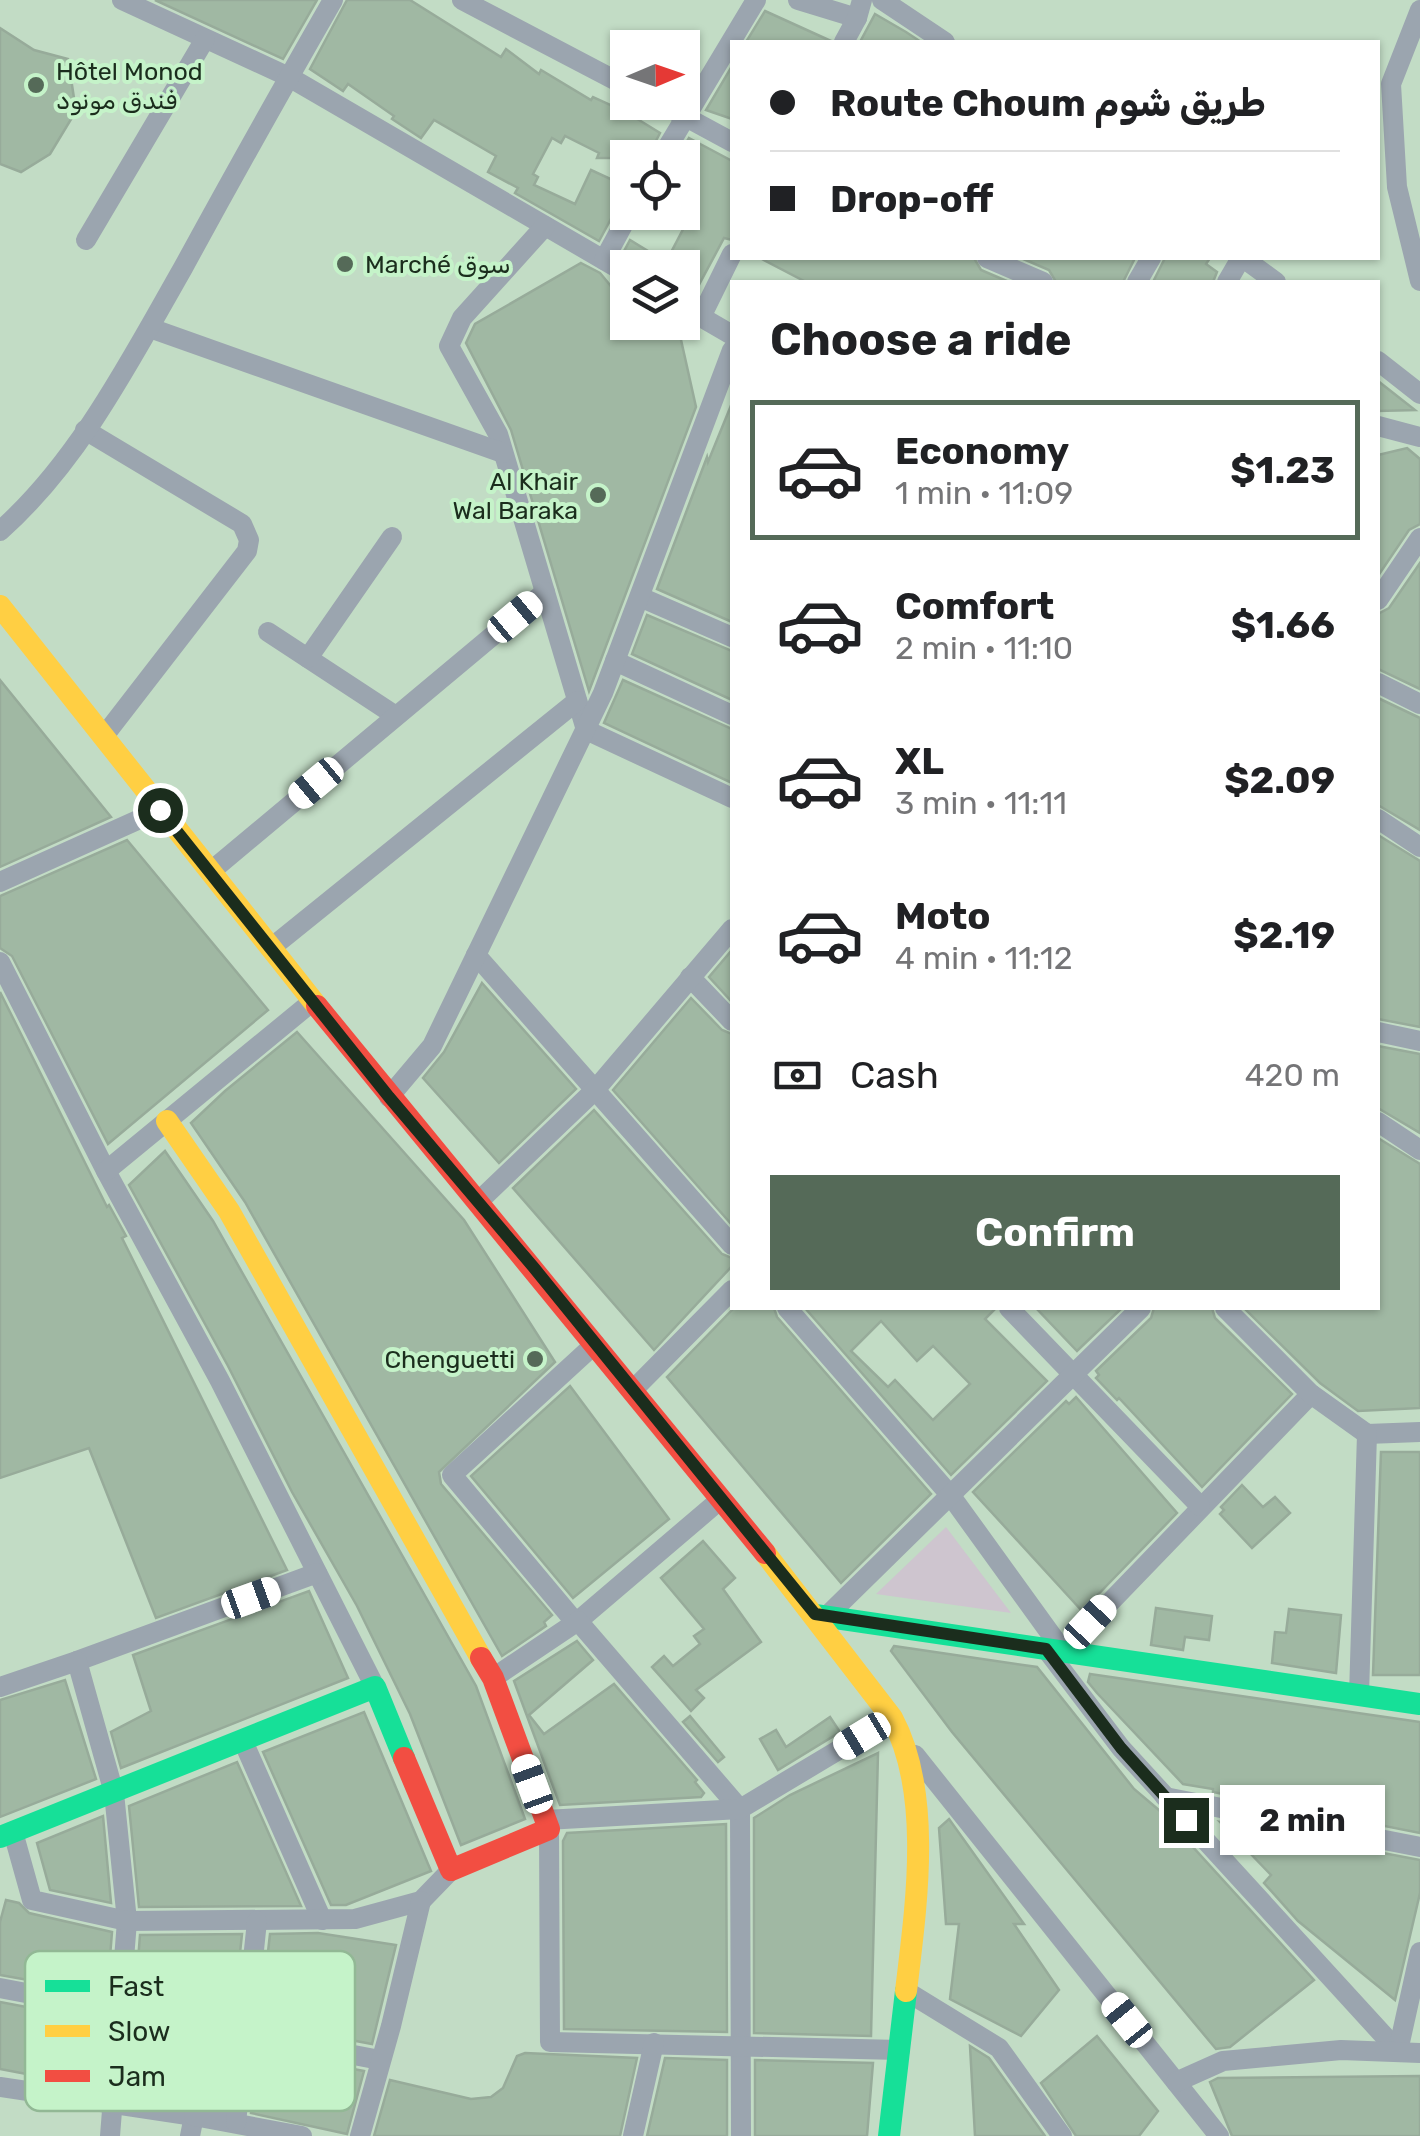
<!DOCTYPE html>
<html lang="en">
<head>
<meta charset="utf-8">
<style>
  :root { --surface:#fff; --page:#f2f2f2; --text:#202124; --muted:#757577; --line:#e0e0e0; --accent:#556a58 }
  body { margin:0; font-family:Rubik,Cairo,sans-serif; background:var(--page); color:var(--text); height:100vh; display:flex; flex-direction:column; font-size:38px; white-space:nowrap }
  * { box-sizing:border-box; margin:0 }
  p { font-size:32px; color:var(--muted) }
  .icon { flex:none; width:55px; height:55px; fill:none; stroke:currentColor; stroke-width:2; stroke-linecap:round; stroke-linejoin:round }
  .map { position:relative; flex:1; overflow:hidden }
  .panel { position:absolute; left:730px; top:280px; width:650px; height:1030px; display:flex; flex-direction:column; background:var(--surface); border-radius:0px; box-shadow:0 2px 8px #0004 }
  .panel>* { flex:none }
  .top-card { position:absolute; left:730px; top:40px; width:650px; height:220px; border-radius:0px; box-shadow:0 2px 8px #0004; display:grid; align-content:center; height:220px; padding:0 40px; background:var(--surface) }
  .needle { width:65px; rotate:88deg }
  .tools { position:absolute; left:610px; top:30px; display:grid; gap:20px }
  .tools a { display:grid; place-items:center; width:90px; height:90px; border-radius:0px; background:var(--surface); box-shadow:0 2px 8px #0004; font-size:50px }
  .end { position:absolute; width:45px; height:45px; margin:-22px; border:12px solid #1b2d1d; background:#fff; box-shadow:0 0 0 5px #fff }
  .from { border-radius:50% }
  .bubble { position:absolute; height:70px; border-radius:0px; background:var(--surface); box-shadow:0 2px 8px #0004; font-size:32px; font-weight:700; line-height:70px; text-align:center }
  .car { position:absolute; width:30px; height:60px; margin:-30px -15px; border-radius:12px; box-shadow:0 0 8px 2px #0007; background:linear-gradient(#fff 24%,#345 0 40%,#fff 0 76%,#345 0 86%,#fff 0) }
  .top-card b { display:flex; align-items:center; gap:35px; height:95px; font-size:38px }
  .top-card b+b { border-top:2px solid var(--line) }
  .top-card i { width:25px; height:25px; background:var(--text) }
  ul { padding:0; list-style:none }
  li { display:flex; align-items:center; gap:30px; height:140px; margin:0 20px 15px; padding:0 20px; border:5px solid transparent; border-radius:0px }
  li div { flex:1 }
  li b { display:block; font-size:38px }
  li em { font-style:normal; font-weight:700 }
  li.selected { border-color:var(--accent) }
  li>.icon { width:90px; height:90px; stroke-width:1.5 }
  h2 { padding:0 40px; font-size:45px; line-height:120px }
  .pay { display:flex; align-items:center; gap:25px; height:110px; padding:0 40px; font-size:38px }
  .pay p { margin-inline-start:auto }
  .cta { display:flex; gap:20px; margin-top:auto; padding:20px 40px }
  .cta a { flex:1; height:115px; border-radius:0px; background:var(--accent); color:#fff; font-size:40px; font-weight:700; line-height:115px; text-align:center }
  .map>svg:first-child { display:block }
</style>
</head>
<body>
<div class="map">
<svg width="1420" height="2136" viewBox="0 0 1420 2136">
  <rect width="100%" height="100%" fill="#c2dcc5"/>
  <polygon fill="#cec5cf" points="946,1527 1011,1613 876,1594"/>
  <g fill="#a0b8a3" stroke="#97ab9a" stroke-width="2.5" fill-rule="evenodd">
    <polygon points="155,0 317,0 283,59"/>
    <polygon points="347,0 410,0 501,57 506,49 539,74 541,70 591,100 593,97 626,112 660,133 647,158 597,158 599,153 565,136 561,143 552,138 533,174 538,177 534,185 575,204 591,170 628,187 599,241 515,193 518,188 488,172 496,156 434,120 421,138 392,119 394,116 348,84 343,91 310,69"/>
    <polygon points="765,11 831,41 830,42 746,42"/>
    <polygon points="875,14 906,32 921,42 860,42"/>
    <polygon points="0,28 34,50 68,59 76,111 50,154 21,172 0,164"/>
    <polygon points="732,66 732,119 706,110"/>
    <polygon points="689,138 732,161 732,240 724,238 693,296 682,292 682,268 640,268 622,255 630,240 666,262 691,214 682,209 682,158 677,158"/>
    <polygon points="760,258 974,258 981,270 1009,282 806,282"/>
    <polygon points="1021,258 1135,258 1123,282 1056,282 1049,270"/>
    <polygon points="1165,258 1210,258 1206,264 1217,272 1213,282 1153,282"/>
    <polygon points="581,263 600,273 628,307 628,322 677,322 696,407 589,691 511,430 466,343 475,324"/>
    <polygon points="1378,381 1415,410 1378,411"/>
    <polygon points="732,403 732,622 657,589 707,457 708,462"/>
    <polygon points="1407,448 1420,459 1420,524 1409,530 1378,576 1378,455"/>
    <polygon points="1420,563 1420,689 1378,669 1378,614 1389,608"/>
    <polygon points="647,615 732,651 732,700 632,654"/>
    <polygon points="0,680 111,817 0,867"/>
    <polygon points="623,680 732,729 732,783 604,723"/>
    <polygon points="1378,698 1420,718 1420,830 1378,805"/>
    <polygon points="1378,835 1420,861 1420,1027 1378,1019"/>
    <polygon points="127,840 268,1010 108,1144 12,956 0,948 0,896"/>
    <polygon points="732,950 732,1002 709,977"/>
    <polygon points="482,983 576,1089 499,1163 423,1078 444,1052"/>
    <polygon points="0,992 107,1207 109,1205 126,1236 122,1238 287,1570 156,1618 89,1448 0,1478"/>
    <polygon points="691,998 722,1030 732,1034 732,1225 613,1090"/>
    <polygon points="297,1032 464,1220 555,1362 439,1472 441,1484 552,1615 544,1622 546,1626 502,1656 245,1202 191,1123 225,1091"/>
    <polygon points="1378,1046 1420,1054 1420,1133 1378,1108"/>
    <polygon points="594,1110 722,1254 732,1258 732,1266 654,1350 513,1188"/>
    <polygon points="1378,1138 1420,1164 1420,1408 1358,1411 1320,1383 1244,1308 1378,1308"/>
    <polygon points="165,1151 213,1221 476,1686 525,1819 461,1845 410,1714 357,1606 292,1492 228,1366 129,1185"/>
    <polygon points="734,1308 774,1308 777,1317 931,1494 841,1583 667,1377"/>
    <path d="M805,1308H996L985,1319L1047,1381L951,1475ZM881,1321L917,1361L933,1346L970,1384L933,1420L895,1380L888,1387L851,1351Z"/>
    <polygon points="1036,1308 1122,1308 1077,1351"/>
    <polygon points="1154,1308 1212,1308 1215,1318 1292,1394 1202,1487 1119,1398 1117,1400 1096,1378 1099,1375 1096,1371 1151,1318"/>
    <polygon points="570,1386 669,1519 573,1598 471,1476"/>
    <polygon points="1076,1397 1177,1513 1082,1611 973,1492 1066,1401 1069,1404"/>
    <polygon points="1381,1452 1420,1452 1420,1675 1373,1675"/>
    <polygon points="1242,1485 1263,1507 1275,1497 1290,1513 1252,1548 1220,1514 1224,1510 1221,1507"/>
    <polygon points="703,1541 735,1578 723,1589 761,1642 696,1690 704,1698 691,1711 652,1667 664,1656 673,1666 700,1644 694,1636 704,1629 661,1578"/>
    <polygon points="309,1591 348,1678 121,1768 111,1732 151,1711 133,1655"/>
    <polygon points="1156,1608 1212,1616 1209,1640 1185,1637 1183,1650 1151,1645"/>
    <polygon points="1289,1609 1341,1615 1336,1673 1272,1663 1275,1632 1286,1633"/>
    <polygon points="577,1641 593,1660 529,1715 544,1734 614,1684 697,1780 695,1782 704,1793 701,1797 560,1805 514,1681"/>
    <polygon points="894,1646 1037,1667 1134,1789 1160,1811 1314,1980 1230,2047 1216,2049 952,1732 891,1651"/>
    <polygon points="1090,1674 1420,1722 1420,1833 1213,1792 1213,1789 1183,1784 1097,1693 1088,1682"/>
    <polygon points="65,1680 96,1779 0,1817 0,1700"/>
    <polygon points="364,1712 431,1871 346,1905 331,1905 263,1752"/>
    <polygon points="690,1716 724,1757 718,1762 683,1722"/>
    <polygon points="830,1717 840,1732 778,1770 760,1739 776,1730 786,1747"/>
    <polygon points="878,1753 871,2036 754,2033 754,1818 790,1795"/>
    <polygon points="237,1762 301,1906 139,1907 129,1806"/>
    <polygon points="103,1816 111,1903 50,1890 37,1843"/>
    <polygon points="949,1819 1024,1924 1014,1924 1059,1990 1021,2036 950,1999 959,1924 946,1924 939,1828"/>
    <polygon points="1220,1822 1420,1860 1420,1893 1395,2000 1298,1921 1264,1883 1271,1875"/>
    <polygon points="726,1824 727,2032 564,2029 563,1841 567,1833"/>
    <polygon points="6,1900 19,1903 29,1913 112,1932 107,1994 0,1975 0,1922"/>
    <polygon points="242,1934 233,2018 135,2000 140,1935"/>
    <polygon points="270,1934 318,1933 396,1945 372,2044 260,2023"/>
    <polygon points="0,2002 105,2022 100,2088 0,2069"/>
    <polygon points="1097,2036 1158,2111 1139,2136 1076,2136 1041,2083"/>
    <polygon points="970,2046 989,2058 1045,2136 975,2136"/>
    <polygon points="257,2051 364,2071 347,2134 251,2113"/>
    <polygon points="525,2053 637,2058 620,2136 374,2136 390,2080 471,2099 491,2097 503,2088 517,2056"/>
    <polygon points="665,2058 727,2060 727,2136 647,2136"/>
    <polygon points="755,2060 873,2063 867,2136 755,2136"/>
    <polygon points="1420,2076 1420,2136 1232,2136 1210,2082 1218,2078"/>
  </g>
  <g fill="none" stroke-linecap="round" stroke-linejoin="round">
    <g stroke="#9ba5af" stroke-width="20">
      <polyline points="122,0 289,77 628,274"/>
      <polyline points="462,0 628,87"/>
      <polyline points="798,0 857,18"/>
      <polyline points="882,0 945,42"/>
      <polyline points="1420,10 1391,84 1397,187 1420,281"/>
      <polyline points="844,42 857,18 862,0"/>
      <polyline points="658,102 732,142"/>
      <polyline points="661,158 756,0"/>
      <polyline points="545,226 462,318 449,346 498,434 586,730 732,798"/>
      <polyline points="86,240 205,39"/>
      <polyline points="987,258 1043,282"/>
      <polyline points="1243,258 1276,282"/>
      <polyline points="604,260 630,212"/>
      <polyline points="1137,282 1151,258"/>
      <polyline points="1227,282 1241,258"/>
      <polyline points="682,306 732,335"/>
      <polyline points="701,317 732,254"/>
      <polyline points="150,328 503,453"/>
      <polyline points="1378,361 1420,394"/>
      <polyline points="1378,426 1420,437"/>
      <polyline points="85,430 242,524 249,540 247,551 104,736"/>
      <path d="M0,531C79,461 131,359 183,268C232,178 282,89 333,0"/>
      <polyline points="640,597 732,637"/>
      <polyline points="1378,600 1420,538"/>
      <polyline points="268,632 396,716"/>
      <polyline points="308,658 392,537"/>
      <polyline points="615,661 732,715"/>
      <polyline points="1378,683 1420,704"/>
      <polyline points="1378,819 1420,847"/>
      <polyline points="210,872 545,592"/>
      <polyline points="0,882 160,810"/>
      <polyline points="271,948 577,701"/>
      <polyline points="476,955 732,1245"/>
      <polyline points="0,962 106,1171 220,1381 375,1687"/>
      <polyline points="690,977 732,1021"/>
      <polyline points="1378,1032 1420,1041"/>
      <polyline points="389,1097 432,1046 603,693 732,350"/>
      <polyline points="1378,1122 1420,1150"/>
      <polyline points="106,1171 313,1001"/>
      <polyline points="479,1201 595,1090 732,929"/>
      <polyline points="787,1308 951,1496 1063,1651 1311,1394"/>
      <polyline points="1009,1308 1200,1506"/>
      <polyline points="1225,1308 1311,1394 1367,1434 1420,1432"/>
      <polyline points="632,1391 732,1290"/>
      <polyline points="827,1616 1141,1308"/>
      <polyline points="578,1621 721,1499"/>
      <polyline points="576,1623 452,1475 595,1344"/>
      <polyline points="1046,1649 1121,1748 1398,2051"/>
      <polyline points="77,1661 317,1573"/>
      <polyline points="493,1678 578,1621 740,1809 741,2136"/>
      <polyline points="0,1687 77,1661 114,1793 127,1921 110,2136"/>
      <polyline points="1359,1695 1367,1434"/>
      <polyline points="243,1741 322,1920"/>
      <polyline points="915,1755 1219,2136"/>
      <polyline points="1165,1797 1420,1847"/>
      <polyline points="546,1820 740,1809 892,1718"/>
      <polyline points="549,1829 550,2042 900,2050"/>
      <polyline points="13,1832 32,1900 127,1921 355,1919 421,1901 451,1870"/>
      <polyline points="0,1988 380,2060"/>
      <polyline points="906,1991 999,2048 1062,2136"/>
      <polyline points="1398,2051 1420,1952"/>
      <polyline points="1176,2082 1223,2061 1341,2050 1420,2053"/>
      <polyline points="0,2087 194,2116 190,2136"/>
      <polyline points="194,2116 302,2136"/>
      <polyline points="236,2123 257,1921"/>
      <polyline points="360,2136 391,2026 421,1901"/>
      <polyline points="633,2136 654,2043"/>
    </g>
    <g stroke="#16e098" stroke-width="22">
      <polyline points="815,1615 1420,1704"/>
      <polyline points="0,1837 375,1687 404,1758"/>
      <polyline points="889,2136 906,1991"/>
    </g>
    <g stroke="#ffcf43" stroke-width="22">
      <polyline points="0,606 317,1006"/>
      <polyline points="167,1121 229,1211 481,1658"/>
      <path d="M765,1553L892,1718C933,1794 916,1907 906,1991"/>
    </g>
    <g stroke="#f24e42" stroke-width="22">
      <polyline points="317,1006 765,1553"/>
      <polyline points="404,1758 451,1870 549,1829 493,1678 481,1658"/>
    </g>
  </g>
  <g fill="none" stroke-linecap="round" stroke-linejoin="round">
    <polyline stroke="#1b2d1d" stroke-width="12" points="160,810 389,1097 535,1269 815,1614 1046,1649 1121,1748 1186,1820"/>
  </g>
  <g fill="#556a58" stroke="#c5f3c9" stroke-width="4">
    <circle cx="36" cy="85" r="10"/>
    <circle cx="345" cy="264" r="10"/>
    <circle cx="598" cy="495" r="10"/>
    <circle cx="535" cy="1359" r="10"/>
  </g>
  <g text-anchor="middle" stroke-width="8" stroke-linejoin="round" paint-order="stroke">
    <g font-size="25" fill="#1b2d1d" stroke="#c5f3c9" text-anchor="start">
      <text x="56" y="80">Hôtel Monod<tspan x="56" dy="29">فندق مونود</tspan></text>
      <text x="365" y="273">Marché سوق</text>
      <text x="578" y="490" text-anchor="end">Al Khair<tspan x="578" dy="29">Wal Baraka</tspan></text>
      <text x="515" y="1368" text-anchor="end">Chenguetti</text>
    </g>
  </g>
  <rect x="25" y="1951" width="330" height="160" rx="15" fill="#c5f3c9" stroke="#92b895" stroke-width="2.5"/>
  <rect x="45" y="1980" width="45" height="12" fill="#16e098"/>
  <rect x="45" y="2025" width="45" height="12" fill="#ffcf43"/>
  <rect x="45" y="2070" width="45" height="12" fill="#f24e42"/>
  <g font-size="28" fill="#1b2d1d">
    <text x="108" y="1996">Fast</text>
    <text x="108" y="2041">Slow</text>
    <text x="108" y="2086">Jam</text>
  </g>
</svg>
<div class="tools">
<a><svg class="needle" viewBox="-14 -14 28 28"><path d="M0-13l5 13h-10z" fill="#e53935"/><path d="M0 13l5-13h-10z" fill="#757577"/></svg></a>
<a><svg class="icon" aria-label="locate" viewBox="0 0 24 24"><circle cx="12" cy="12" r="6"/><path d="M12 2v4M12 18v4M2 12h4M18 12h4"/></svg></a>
<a><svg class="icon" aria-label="layers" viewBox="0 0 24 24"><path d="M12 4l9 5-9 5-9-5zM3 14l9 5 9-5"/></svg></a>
</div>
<i class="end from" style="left:160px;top:810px"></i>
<i class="end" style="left:1186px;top:1820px"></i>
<div class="bubble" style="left:1220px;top:1785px;width:165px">2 min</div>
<i class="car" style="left:515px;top:617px;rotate:50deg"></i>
<i class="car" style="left:316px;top:783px;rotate:230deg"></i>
<i class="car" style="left:251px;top:1598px;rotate:70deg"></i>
<i class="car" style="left:1090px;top:1622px;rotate:43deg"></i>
<i class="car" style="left:862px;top:1736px;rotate:239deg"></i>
<i class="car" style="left:532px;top:1784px;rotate:340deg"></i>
<i class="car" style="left:1127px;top:2020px;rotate:321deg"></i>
<div class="top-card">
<b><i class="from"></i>Route Choum طريق شوم</b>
<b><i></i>Drop-off</b>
</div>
<section class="panel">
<h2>Choose a ride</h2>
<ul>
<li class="selected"><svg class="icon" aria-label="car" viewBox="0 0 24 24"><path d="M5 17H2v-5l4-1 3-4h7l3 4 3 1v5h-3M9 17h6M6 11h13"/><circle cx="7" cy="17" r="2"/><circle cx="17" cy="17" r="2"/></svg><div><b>Economy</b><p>1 min · 11:09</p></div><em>$1.23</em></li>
<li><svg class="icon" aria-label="car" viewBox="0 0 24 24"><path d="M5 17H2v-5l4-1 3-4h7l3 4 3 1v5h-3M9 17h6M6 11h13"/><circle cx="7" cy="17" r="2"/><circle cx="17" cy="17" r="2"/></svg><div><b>Comfort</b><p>2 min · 11:10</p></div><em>$1.66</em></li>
<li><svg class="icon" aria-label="car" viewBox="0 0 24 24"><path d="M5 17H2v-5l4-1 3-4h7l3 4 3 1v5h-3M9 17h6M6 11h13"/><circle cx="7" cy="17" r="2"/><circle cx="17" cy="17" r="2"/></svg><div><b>XL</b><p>3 min · 11:11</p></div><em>$2.09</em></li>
<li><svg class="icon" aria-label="car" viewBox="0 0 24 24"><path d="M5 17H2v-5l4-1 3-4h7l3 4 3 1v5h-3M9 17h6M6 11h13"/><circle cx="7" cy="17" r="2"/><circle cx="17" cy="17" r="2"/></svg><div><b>Moto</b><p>4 min · 11:12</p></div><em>$2.19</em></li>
</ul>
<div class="pay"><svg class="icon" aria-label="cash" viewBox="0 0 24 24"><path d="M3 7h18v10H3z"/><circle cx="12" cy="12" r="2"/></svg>Cash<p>420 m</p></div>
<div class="cta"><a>Confirm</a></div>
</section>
</div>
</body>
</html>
